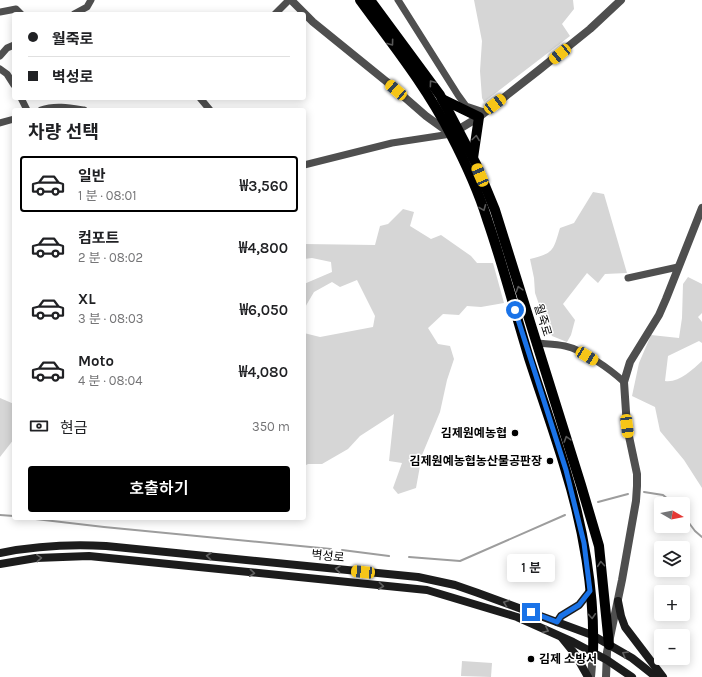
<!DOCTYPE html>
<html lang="ko">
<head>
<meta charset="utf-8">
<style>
  :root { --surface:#fff; --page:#f2f2f2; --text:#202124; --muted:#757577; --line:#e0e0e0; --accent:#000 }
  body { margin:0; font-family:Karla,"Noto Sans KR",sans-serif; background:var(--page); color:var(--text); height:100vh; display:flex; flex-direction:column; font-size:15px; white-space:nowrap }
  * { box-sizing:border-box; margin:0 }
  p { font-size:13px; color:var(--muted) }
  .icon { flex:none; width:22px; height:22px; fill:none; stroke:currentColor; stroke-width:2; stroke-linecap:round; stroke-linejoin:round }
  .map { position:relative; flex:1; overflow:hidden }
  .side { position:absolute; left:12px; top:108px; width:294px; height:412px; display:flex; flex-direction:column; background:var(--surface); border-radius:4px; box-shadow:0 2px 10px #0003 }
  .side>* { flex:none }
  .banner { position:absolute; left:12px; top:12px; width:294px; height:88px; border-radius:4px; box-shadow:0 2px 10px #0003; display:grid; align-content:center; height:88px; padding:0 16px; background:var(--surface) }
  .needle { width:26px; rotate:99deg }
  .tools { position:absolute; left:654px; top:497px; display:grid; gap:8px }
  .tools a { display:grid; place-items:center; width:36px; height:36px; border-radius:4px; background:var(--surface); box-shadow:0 2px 10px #0003; font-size:20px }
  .end { position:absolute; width:18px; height:18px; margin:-9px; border:5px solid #1a73e8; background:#fff; box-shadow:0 0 0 2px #fff }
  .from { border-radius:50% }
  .bubble { position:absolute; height:28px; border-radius:4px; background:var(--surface); box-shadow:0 2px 10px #0003; font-size:13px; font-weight:600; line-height:28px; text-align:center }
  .car { position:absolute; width:12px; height:24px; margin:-12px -6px; border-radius:5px; box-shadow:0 0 3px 1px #0007; background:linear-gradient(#f5c518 24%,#345 0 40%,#f5c518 0 76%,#345 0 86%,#f5c518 0) }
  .banner b { display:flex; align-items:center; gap:14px; height:38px; font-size:15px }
  .banner b+b { border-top:1px solid var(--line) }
  .banner i { width:10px; height:10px; background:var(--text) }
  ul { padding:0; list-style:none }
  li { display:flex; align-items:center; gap:12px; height:56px; margin:0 8px 6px; padding:0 8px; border:2px solid transparent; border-radius:4px }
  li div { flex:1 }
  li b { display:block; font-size:15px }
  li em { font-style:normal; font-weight:600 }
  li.on { border-color:var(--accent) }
  li>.icon { width:36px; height:36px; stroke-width:1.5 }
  h2 { padding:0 16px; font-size:18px; line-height:48px }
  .pay { display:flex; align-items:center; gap:10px; height:44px; padding:0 16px; font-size:15px }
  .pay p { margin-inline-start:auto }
  .action { display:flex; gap:8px; margin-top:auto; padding:8px 16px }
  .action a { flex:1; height:46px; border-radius:4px; background:var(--accent); color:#fff; font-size:16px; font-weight:600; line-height:46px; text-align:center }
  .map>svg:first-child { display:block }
</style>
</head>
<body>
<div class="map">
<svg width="702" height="677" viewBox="0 0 702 677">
  <rect width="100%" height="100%" fill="#fff"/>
  <g fill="#d6d6d6">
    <polygon points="474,0 573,0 574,9 562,24 570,36 484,102 482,98 480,71 482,41"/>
    <path d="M593,192L604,194L627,273L605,274L598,283L587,273L563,304L575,320L571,335L567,342L552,336L542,313L535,293L534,278L530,259C554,253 553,251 560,228L574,223Z"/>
    <polygon points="403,209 414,212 410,226 431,239 441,235 471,256 477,263 493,263 504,303 481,307 467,306 459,315 443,314 428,328 438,344 450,346 454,359 447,380 440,412 422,455 416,488 398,494 393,488 402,463 389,461 394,414 360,436 348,449 322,464 308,464 304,466 304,333 320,337 373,327 375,316 357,280 340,287 332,282 314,292 304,309 304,284 332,272 331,262 312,258 304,259 304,244 375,245 380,226 388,224"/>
    <path d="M688,277L702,284V313L698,317L702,322V343L699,341L668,356L665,381C679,383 692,370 702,361V488L684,460L660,431L655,407L632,396L639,363L651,335L679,338L682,318L683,284Z"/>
    <polygon points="0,398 14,404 14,439 0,457"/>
    <polygon points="462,661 492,663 491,677 461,676"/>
  </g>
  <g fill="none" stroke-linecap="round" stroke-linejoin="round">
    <g stroke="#9d9d9d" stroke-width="2">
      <polyline points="644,492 663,495 674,504"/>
      <polyline points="598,502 628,494"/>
      <polyline points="0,515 14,516"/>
      <polyline points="683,515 695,531 702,537"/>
      <polyline points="27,518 104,527 331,549"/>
      <polyline points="342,550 389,556"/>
      <polyline points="409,557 460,561 565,515"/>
    </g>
    <g stroke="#4f4f4f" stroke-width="7">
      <polyline points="398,0 458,95 466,106 484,112"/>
      <polyline points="0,12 16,9 21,14"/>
      <polyline points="74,14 87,7 91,0"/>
      <polyline points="275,14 289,0"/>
      <polyline points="0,56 7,48 14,45"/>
      <polyline points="0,69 7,74 14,85"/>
      <polyline points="21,98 27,110"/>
      <polyline points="200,98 210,110"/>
      <path d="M41,110C55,105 71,108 84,110"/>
      <polyline points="0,123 14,119"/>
      <polyline points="304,165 392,143 451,134"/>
      <polyline points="628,278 678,267"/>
      <path d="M536,343C546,344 556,344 565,346C583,350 610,369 624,382"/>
    </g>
    <g stroke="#4f4f4f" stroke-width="8">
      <polyline points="291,0 313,22 387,82 426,116 451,134 479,117 539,70 590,29 621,0"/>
      <polyline points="591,677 593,653"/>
      <polyline points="606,677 607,652 622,580 636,501 637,486 637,474 627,427 624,382 630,362 659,315 666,299 702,208"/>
    </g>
    <g stroke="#1c1c1c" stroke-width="8">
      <path d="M0,553C35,546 70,544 106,546L418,577L455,585L478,593L592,635L632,658L656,677"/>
      <polyline points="0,564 36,558 89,556 427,590 517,617 573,642 607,660 632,677"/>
      <polyline points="618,601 621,616 625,627 663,677"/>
      <polyline points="557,622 561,616 579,605 590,591"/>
      <polyline points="562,638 575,654 588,677"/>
    </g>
    <g stroke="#000" stroke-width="10">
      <path d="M360,0C392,44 426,86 451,135C465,162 478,190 487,219C503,265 515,312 529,358C541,395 554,431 565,468C583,526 595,593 593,653"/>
      <polyline points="370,0 440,95 476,164 495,210 581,485 599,546 609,645"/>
      <polyline points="442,99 479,117 473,158"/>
    </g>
  </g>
  <defs><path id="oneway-chevron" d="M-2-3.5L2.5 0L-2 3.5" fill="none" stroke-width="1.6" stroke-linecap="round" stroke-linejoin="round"/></defs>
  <g stroke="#595959">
    <use href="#oneway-chevron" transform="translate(391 43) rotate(54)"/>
    <use href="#oneway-chevron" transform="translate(432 83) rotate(-126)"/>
    <use href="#oneway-chevron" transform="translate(476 138) rotate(-82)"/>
    <use href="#oneway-chevron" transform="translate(483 208) rotate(68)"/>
    <use href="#oneway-chevron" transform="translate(519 289) rotate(-107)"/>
    <use href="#oneway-chevron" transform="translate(567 439) rotate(-107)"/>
    <use href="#oneway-chevron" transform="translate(601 564) rotate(-95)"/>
    <use href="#oneway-chevron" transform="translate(592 616) rotate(86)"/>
  </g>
  <g stroke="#606060">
    <use href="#oneway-chevron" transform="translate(209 556) rotate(-174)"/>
    <use href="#oneway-chevron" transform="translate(39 558) rotate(-4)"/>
    <use href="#oneway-chevron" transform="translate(338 569) rotate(-174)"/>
    <use href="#oneway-chevron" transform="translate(252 573) rotate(6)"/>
    <use href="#oneway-chevron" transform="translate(381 586) rotate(6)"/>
    <use href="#oneway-chevron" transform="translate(506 603) rotate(-160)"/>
    <use href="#oneway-chevron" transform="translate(546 630) rotate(24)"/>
    <use href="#oneway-chevron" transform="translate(625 654) rotate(-150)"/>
  </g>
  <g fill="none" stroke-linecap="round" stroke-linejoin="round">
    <polyline stroke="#1a73e8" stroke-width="5" points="515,310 566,470 584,543 590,591 579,605 561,616 557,622 531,612"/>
  </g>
  <g fill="#000" stroke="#fff" stroke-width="1.5">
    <circle cx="515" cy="433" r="4"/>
    <circle cx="550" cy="461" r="4"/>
    <circle cx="531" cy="659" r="4"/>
  </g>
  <g text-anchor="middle" stroke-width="3" stroke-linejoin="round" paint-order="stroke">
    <g font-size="12" fill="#000" stroke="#fff">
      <text transform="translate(543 320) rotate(73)" y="4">월죽로</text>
      <text transform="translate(328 556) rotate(6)" y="4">벽성로</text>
    </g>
    <g font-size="12" font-weight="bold" fill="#000" stroke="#fff" text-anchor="end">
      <text x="507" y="437">김제원예농협</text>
      <text x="542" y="465">김제원예농협농산물공판장</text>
      <text x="539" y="663" text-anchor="start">김제 소방서</text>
    </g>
  </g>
</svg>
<div class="tools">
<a><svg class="needle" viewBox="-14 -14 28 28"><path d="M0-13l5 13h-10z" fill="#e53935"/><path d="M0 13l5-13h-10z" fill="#757577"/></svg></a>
<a><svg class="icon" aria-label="layers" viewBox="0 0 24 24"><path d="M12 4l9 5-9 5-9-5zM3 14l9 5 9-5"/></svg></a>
<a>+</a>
<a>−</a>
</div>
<i class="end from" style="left:515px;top:310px"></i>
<i class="end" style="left:531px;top:612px"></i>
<div class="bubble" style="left:507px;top:554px;width:48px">1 분</div>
<i class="car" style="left:560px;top:54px;rotate:231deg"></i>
<i class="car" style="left:396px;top:90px;rotate:311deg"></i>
<i class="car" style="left:495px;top:104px;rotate:53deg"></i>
<i class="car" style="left:480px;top:175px;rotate:337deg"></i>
<i class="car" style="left:587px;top:356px;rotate:121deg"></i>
<i class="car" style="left:627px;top:426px;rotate:173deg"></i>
<i class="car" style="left:363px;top:572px;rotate:276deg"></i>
<div class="banner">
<b><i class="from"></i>월죽로</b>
<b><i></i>벽성로</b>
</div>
<section class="side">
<h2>차량 선택</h2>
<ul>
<li class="on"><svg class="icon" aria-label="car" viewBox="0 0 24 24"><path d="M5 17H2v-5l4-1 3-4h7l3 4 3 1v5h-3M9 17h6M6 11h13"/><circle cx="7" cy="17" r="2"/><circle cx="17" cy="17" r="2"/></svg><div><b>일반</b><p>1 분 · 08:01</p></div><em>₩3,560</em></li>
<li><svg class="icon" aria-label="car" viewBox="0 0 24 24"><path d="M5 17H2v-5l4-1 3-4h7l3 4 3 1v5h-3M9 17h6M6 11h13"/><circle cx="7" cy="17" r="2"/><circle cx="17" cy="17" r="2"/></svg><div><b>컴포트</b><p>2 분 · 08:02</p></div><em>₩4,800</em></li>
<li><svg class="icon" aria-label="car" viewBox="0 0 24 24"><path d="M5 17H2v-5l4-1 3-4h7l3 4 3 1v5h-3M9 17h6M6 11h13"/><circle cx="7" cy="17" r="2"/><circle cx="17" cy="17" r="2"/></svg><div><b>XL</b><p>3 분 · 08:03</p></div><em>₩6,050</em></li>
<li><svg class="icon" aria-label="car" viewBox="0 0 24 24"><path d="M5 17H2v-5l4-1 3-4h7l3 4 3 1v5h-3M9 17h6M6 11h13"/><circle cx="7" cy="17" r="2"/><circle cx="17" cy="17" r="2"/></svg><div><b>Moto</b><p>4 분 · 08:04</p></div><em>₩4,080</em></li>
</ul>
<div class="pay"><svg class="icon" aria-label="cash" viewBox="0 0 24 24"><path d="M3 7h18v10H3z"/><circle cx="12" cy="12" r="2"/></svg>현금<p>350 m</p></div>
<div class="action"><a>호출하기</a></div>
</section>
</div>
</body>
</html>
